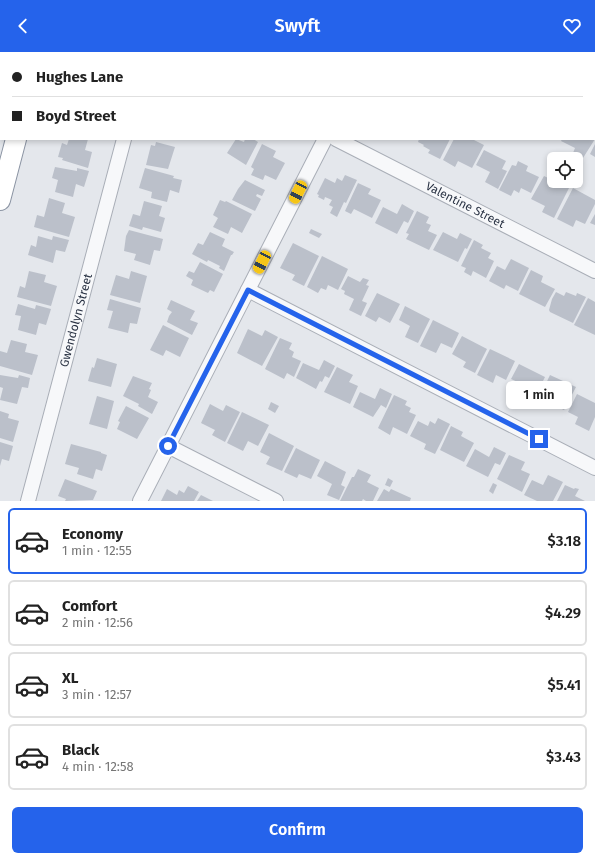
<!DOCTYPE html>
<html lang="en">
<head>
<meta charset="utf-8">
<style>
  :root { --surface:#fff; --page:#f2f2f2; --text:#222; --muted:#767676; --line:#e0e0e0; --accent:#2563eb }
  body { margin:0; font-family:"Fira Sans",sans-serif; background:var(--page); color:var(--text); height:100vh; display:flex; flex-direction:column; font-size:15px; white-space:nowrap }
  * { box-sizing:border-box; margin:0 }
  p { font-size:13px; color:var(--muted) }
  .icon { flex:none; width:22px; height:22px; fill:none; stroke:currentColor; stroke-width:2; stroke-linecap:round; stroke-linejoin:round }
  .map { position:relative; height:449px; overflow:hidden }
  .panel { display:flex; flex-direction:column; background:var(--surface); flex:1 }
  .panel>* { flex:none }
  .top-card { position:absolute; left:0px; top:0px; width:595px; height:88px; box-shadow:0 2px 6px #0003; display:grid; align-content:center; height:88px; padding:0 12px; background:var(--surface) }
  .controls { position:absolute; left:547px; top:100px; display:grid; gap:8px }
  .controls a { display:grid; place-items:center; width:36px; height:36px; border-radius:6px; background:var(--surface); box-shadow:0 2px 6px #0003; font-size:20px }
  .end { position:absolute; width:18px; height:18px; margin:-9px; border:5px solid #2563eb; background:#fff; box-shadow:0 0 0 2px #fff }
  .from { border-radius:50% }
  .bubble { position:absolute; height:28px; border-radius:6px; background:var(--surface); box-shadow:0 2px 6px #0003; font-size:13px; font-weight:600; line-height:28px; text-align:center }
  .car { position:absolute; width:12px; height:24px; margin:-12px -6px; border-radius:5px; box-shadow:0 0 3px 1px #0007; background:linear-gradient(#f5c518 24%,#345 0 40%,#f5c518 0 76%,#345 0 86%,#f5c518 0) }
  .top-card b { display:flex; align-items:center; gap:14px; height:38px; font-size:15px }
  .top-card b+b { border-top:1px solid var(--line) }
  .top-card i { width:10px; height:10px; background:var(--text) }
  ul { padding:7px 0 0; list-style:none }
  li { display:flex; align-items:center; gap:12px; height:66px; margin:0 8px 6px; padding:0 4px; border:2px solid var(--line); border-radius:6px }
  li div { flex:1 }
  li b { display:block; font-size:15px }
  li em { font-style:normal; font-weight:600 }
  li.selected { border-color:var(--accent) }
  li>.icon { width:36px; height:36px; stroke-width:1.5 }
  .cta { display:flex; gap:8px; margin-top:auto; padding:8px 12px }
  .cta a { flex:1; height:46px; border-radius:6px; background:var(--accent); color:#fff; font-size:16px; font-weight:600; line-height:46px; text-align:center }
  header { display:flex; justify-content:space-between; align-items:center; height:52px; padding:0 12px; background:var(--accent); color:#fff; font-size:18px; font-weight:600 }
  .map>svg:first-child { display:block }
</style>
</head>
<body>
<header><svg class="icon" aria-label="back" viewBox="0 0 24 24"><path d="M15 5l-7 7 7 7"/></svg>Swyft<svg class="icon" aria-label="heart" viewBox="0 0 24 24"><path d="M12 20l-8-8c-3-5 5-10 8-4 3-6 11-1 8 4z"/></svg></header>
<div class="map">
<svg width="595" height="449" viewBox="0 0 595 449">
  <rect width="100%" height="100%" fill="#e4e7ec"/>
  <g fill="#bbc0ca">
    <polygon points="69,87 88,87 85,98 92,100 88,116 62,108 63,106 58,105 62,91 67,93"/>
    <polygon points="236,87 244,90 245,87 253,87 258,90 246,113 227,101"/>
    <polygon points="419,87 450,87 440,107 428,101 430,98 423,94 424,93 418,90"/>
    <polygon points="454,87 472,87 484,93 472,116 458,109 455,115 443,108"/>
    <polygon points="562,87 595,87 583,106 573,101 575,96 561,89"/>
    <polygon points="156,90 175,95 168,117 146,113 151,93 155,94"/>
    <polygon points="262,92 276,99 273,105 285,111 276,128 265,123 263,128 251,123 254,117 251,115"/>
    <polygon points="595,92 595,105 590,102"/>
    <polygon points="484,98 506,109 502,117 507,119 498,137 485,130 490,120 476,113"/>
    <polygon points="518,109 528,114 526,119 539,125 531,141 521,136 519,141 514,138 511,144 499,138 512,113 516,114"/>
    <polygon points="55,115 77,119 77,116 89,119 84,135 76,132 73,145 55,140 58,128 52,126"/>
    <polygon points="145,116 174,124 173,126 182,128 179,141 170,138 167,150 151,146 152,140 139,136"/>
    <polygon points="345,123 357,128 346,151 344,150 337,165 330,161 333,155 329,153 332,148 325,145 324,148 318,145 319,143 317,142 325,126 335,131 337,126 342,129"/>
    <polygon points="544,124 569,136 554,166 542,160 545,154 531,147"/>
    <polygon points="245,128 265,138 262,144 257,142 256,144 261,147 255,159 232,148 238,137"/>
    <polygon points="358,131 371,137 368,142 381,148 372,166 354,157 351,162 345,159"/>
    <polygon points="573,136 595,148 595,152 585,172 576,168 573,175 557,167"/>
    <polygon points="49,146 65,151 62,161 75,165 69,185 34,175 37,163 44,165"/>
    <polygon points="220,148 225,150 226,149 252,162 242,181 231,175 228,182 213,175 218,166 213,163"/>
    <polygon points="144,149 162,154 159,164 165,166 161,180 143,175 142,178 129,174 133,162 140,164"/>
    <polygon points="402,152 414,159 408,171 404,169 397,182 375,171 383,155 397,162"/>
    <polygon points="417,159 429,165 426,171 431,173 428,179 437,183 429,198 406,187 409,182 406,181"/>
    <polygon points="595,162 595,173 590,171"/>
    <polygon points="311,177 322,182 319,186 309,181"/>
    <polygon points="129,178 163,187 160,199 154,198 150,213 134,208 136,202 124,199 126,184"/>
    <polygon points="210,180 225,187 222,194 234,200 232,203 231,203 224,219 219,216 220,214 208,208 207,210 192,202 198,191 203,193"/>
    <polygon points="443,180 457,187 460,181 472,187 467,197 465,196 458,210 433,198"/>
    <polygon points="38,184 52,188 53,184 69,188 65,200 56,198 53,211 28,203 31,193 36,195"/>
    <polygon points="474,188 483,193 481,196 491,201 488,206 494,209 486,226 473,219 471,224 464,220 466,216 461,214"/>
    <polygon points="293,191 319,204 304,234 292,228 295,223 280,216"/>
    <polygon points="322,204 348,217 338,238 328,233 326,238 321,236 318,241 307,235"/>
    <polygon points="511,207 529,216 518,239 506,233 504,237 489,229 497,214 505,218"/>
    <polygon points="200,210 223,222 214,240 210,238 208,241 191,233 193,228 186,224 189,219 194,221"/>
    <polygon points="531,218 543,224 541,230 555,237 545,255 519,242"/>
    <polygon points="29,219 46,223 44,230 57,234 51,254 17,245 20,234 25,236"/>
    <polygon points="131,219 147,224 140,251 110,243 116,223 129,227"/>
    <polygon points="348,224 360,230 363,226 369,228 366,233 369,234 362,249 367,251 361,264 349,258 354,247 344,242 345,239 341,237"/>
    <polygon points="556,240 564,244 566,240 576,244 577,241 586,245 573,271 550,260 549,258 552,247"/>
    <polygon points="377,241 400,252 390,271 379,265 376,270 365,264"/>
    <polygon points="588,246 595,250 595,283 574,273"/>
    <polygon points="110,247 141,256 137,272 130,271 128,281 108,276 113,259 107,258"/>
    <polygon points="171,248 195,259 190,268 198,271 192,283 167,270 169,264 172,260 167,257"/>
    <polygon points="18,252 35,257 36,253 51,257 46,273 39,271 36,283 18,278 21,264 15,263"/>
    <polygon points="405,254 430,267 418,291 405,285 410,274 399,268"/>
    <polygon points="433,268 459,281 452,296 441,291 436,301 420,294"/>
    <polygon points="163,273 189,286 180,305 166,298 163,304 150,298"/>
    <polygon points="248,277 262,284 265,278 278,285 262,314 237,301"/>
    <polygon points="462,284 487,297 475,321 463,315 466,310 452,302"/>
    <polygon points="280,286 292,291 289,297 294,300 292,305 301,309 294,325 287,321 284,327 265,317"/>
    <polygon points="11,288 27,292 25,300 38,303 32,323 0,314 0,299 7,301"/>
    <polygon points="490,297 515,309 506,328 496,323 493,331 477,323"/>
    <polygon points="97,306 117,312 111,335 88,329 92,315 94,316"/>
    <polygon points="324,308 335,314 329,326 325,324 322,330 320,329 316,337 296,326 303,311 319,318"/>
    <polygon points="519,312 545,325 532,351 516,343 522,332 511,327"/>
    <polygon points="337,315 353,323 349,330 358,334 350,352 324,340"/>
    <polygon points="0,323 18,326 19,323 30,326 28,336 22,335 17,352 0,348 3,336 0,335"/>
    <polygon points="550,323 576,335 564,358 549,351 547,356 535,350 538,343 540,344"/>
    <polygon points="133,324 152,331 149,337 151,338 148,345 158,350 152,362 138,354 139,352 123,344"/>
    <polygon points="380,336 392,342 386,356 381,353 373,365 353,355 360,340 375,347"/>
    <polygon points="577,342 595,351 595,365 589,379 575,372 578,365 568,360"/>
    <polygon points="394,343 407,349 405,353 411,356 409,360 416,363 407,382 393,375 390,383 378,376"/>
    <polygon points="97,344 114,349 107,377 89,372"/>
    <polygon points="271,350 279,354 275,361 268,357"/>
    <polygon points="210,352 223,359 226,353 240,360 225,390 212,383 215,378 201,371"/>
    <polygon points="126,354 149,366 137,387 117,377 120,370 118,369"/>
    <polygon points="0,359 9,362 8,366 19,369 13,390 0,386"/>
    <polygon points="242,360 269,373 258,394 248,389 243,399 227,391"/>
    <polygon points="438,366 450,372 435,402 424,397 426,392 410,384 418,369 428,374 430,369 435,372"/>
    <polygon points="451,374 463,380 461,384 474,391 464,410 440,398"/>
    <polygon points="269,381 294,394 282,419 266,412 270,405 260,400"/>
    <polygon points="0,390 13,394 9,409 2,407 0,414"/>
    <polygon points="71,392 101,400 101,401 107,403 102,419 96,417 93,427 77,422 79,416 65,412"/>
    <polygon points="494,395 506,401 500,413 495,411 488,425 466,414 475,397 489,405"/>
    <polygon points="296,396 320,408 311,427 299,422 297,426 284,420"/>
    <polygon points="509,403 525,410 521,418 530,422 522,440 497,427"/>
    <polygon points="325,409 346,420 341,433 345,435 339,448 327,443 332,432 317,424"/>
    <polygon points="358,417 371,423 367,430 379,436 373,449 366,449 363,447 362,449 340,449 352,425 354,425"/>
    <polygon points="548,423 563,430 553,449 537,449 524,443 532,428 543,433"/>
    <polygon points="388,426 393,429 390,435 385,433"/>
    <polygon points="65,427 97,439 93,448 65,449 66,447 58,444"/>
    <polygon points="493,431 497,433 493,442 489,439"/>
    <polygon points="565,433 574,437 575,436 579,437 575,444 585,449 557,449"/>
    <polygon points="188,434 199,440 194,449 161,449 167,437 177,443 179,438 184,441"/>
    <polygon points="384,437 389,440 391,437 411,446 410,449 377,449"/>
    <polygon points="201,443 213,449 197,449"/>
  </g>
  <g fill="none" stroke-linecap="round" stroke-linejoin="round">
    <g stroke="#a9aeb7" stroke-width="16">
      <g id="minor">
        <polyline points="165,0 167,1"/>
        <polyline points="547,0 548,1"/>
        <polyline points="147,1 148,0"/>
        <polyline points="369,1 369,0"/>
        <polyline points="594,31 595,31"/>
        <path id="s1" d="M336,87L595,219"/>
        <polyline points="248,238 595,416"/>
        <polyline points="168,394 276,449"/>
        <path id="s2" d="M28,449L124,87"/>
        <polyline points="140,449 325,87"/>
      </g>
    </g>
    <g stroke="#8b94a3" stroke-width="22">
      <g id="highway">
        <polyline points="39,1 39,0"/>
        <polyline points="0,148 16,87"/>
      </g>
    </g>
    <use href="#minor" stroke="#f7f8fa" stroke-width="14"/>
    <use href="#highway" stroke="#fff" stroke-width="20"/>
  </g>
  <g fill="none" stroke-linecap="round" stroke-linejoin="round">
    <polyline stroke="#2563eb" stroke-width="5" points="168,394 248,238 539,387"/>
  </g>
  <g text-anchor="middle" stroke-width="4" stroke-linejoin="round" paint-order="stroke">
    <g font-size="12" fill="#2b3445" stroke="#f4f6f9">
      <text dy="4" stroke="none"><textPath href="#s1" startOffset="145">Valentine Street</textPath></text>
      <text dy="4" stroke="none"><textPath href="#s2" startOffset="187">Gwendolyn Street</textPath></text>
    </g>
  </g>
</svg>
<div class="controls">
<a><svg class="icon" aria-label="locate" viewBox="0 0 24 24"><circle cx="12" cy="12" r="6"/><path d="M12 2v4M12 18v4M2 12h4M18 12h4"/></svg></a>
</div>
<i class="end from" style="left:168px;top:394px"></i>
<i class="end" style="left:539px;top:387px"></i>
<div class="bubble" style="left:506px;top:329px;width:66px">1 min</div>
<i class="car" style="left:298px;top:140px;rotate:207deg"></i>
<i class="car" style="left:262px;top:210px;rotate:207deg"></i>
<div class="top-card">
<b><i class="from"></i>Hughes Lane</b>
<b><i></i>Boyd Street</b>
</div>
</div>
<section class="panel">
<ul>
<li class="selected"><svg class="icon" aria-label="car" viewBox="0 0 24 24"><path d="M5 17H2v-5l4-1 3-4h7l3 4 3 1v5h-3M9 17h6M6 11h13"/><circle cx="7" cy="17" r="2"/><circle cx="17" cy="17" r="2"/></svg><div><b>Economy</b><p>1 min · 12:55</p></div><em>$3.18</em></li>
<li><svg class="icon" aria-label="car" viewBox="0 0 24 24"><path d="M5 17H2v-5l4-1 3-4h7l3 4 3 1v5h-3M9 17h6M6 11h13"/><circle cx="7" cy="17" r="2"/><circle cx="17" cy="17" r="2"/></svg><div><b>Comfort</b><p>2 min · 12:56</p></div><em>$4.29</em></li>
<li><svg class="icon" aria-label="car" viewBox="0 0 24 24"><path d="M5 17H2v-5l4-1 3-4h7l3 4 3 1v5h-3M9 17h6M6 11h13"/><circle cx="7" cy="17" r="2"/><circle cx="17" cy="17" r="2"/></svg><div><b>XL</b><p>3 min · 12:57</p></div><em>$5.41</em></li>
<li><svg class="icon" aria-label="car" viewBox="0 0 24 24"><path d="M5 17H2v-5l4-1 3-4h7l3 4 3 1v5h-3M9 17h6M6 11h13"/><circle cx="7" cy="17" r="2"/><circle cx="17" cy="17" r="2"/></svg><div><b>Black</b><p>4 min · 12:58</p></div><em>$3.43</em></li>
</ul>
<div class="cta"><a>Confirm</a></div>
</section>
</body>
</html>
